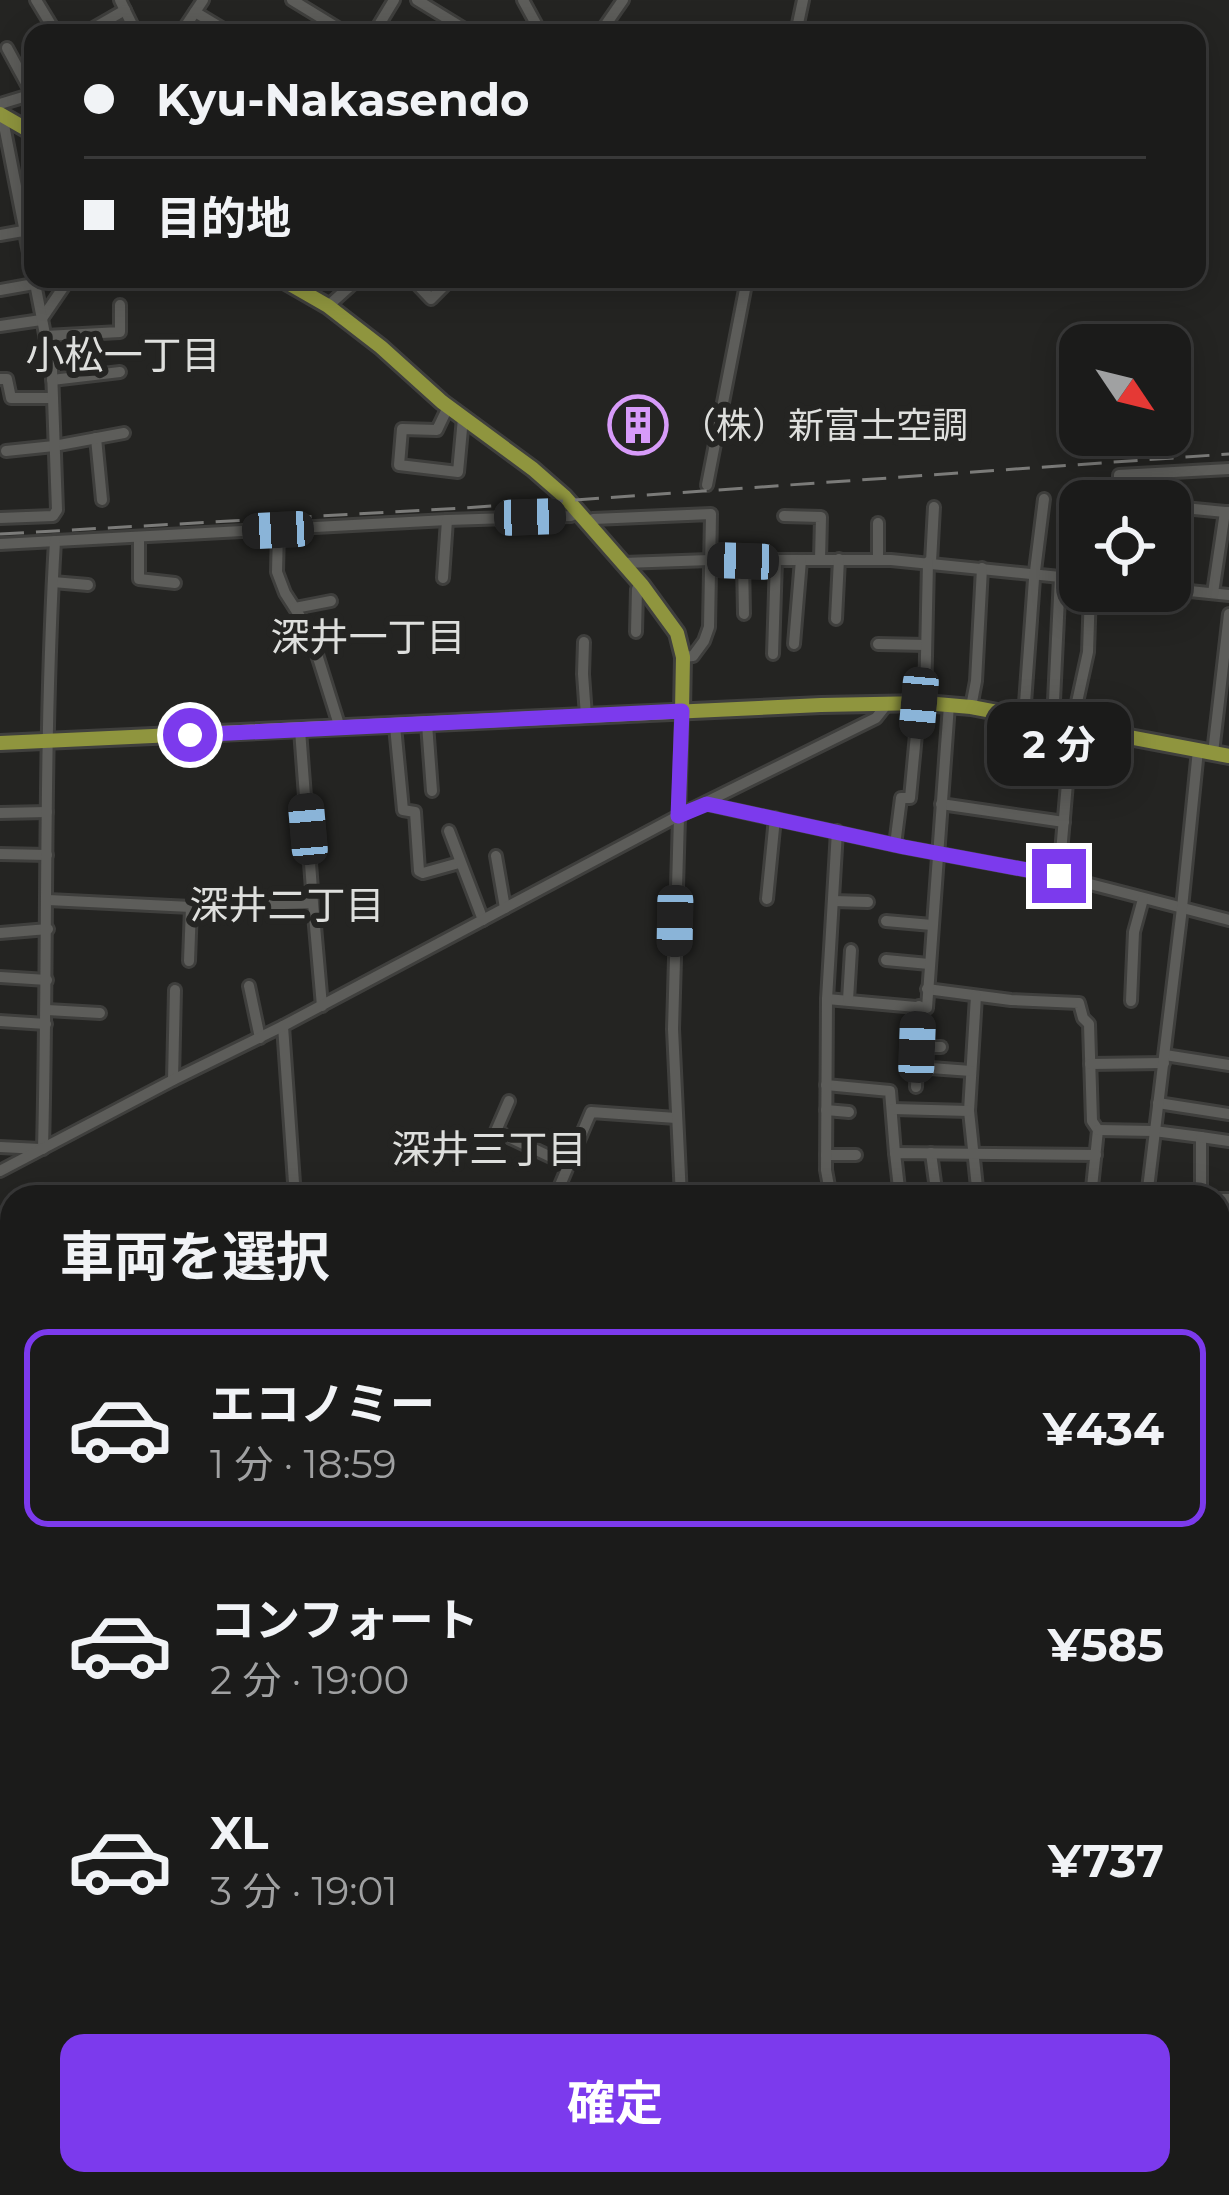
<!DOCTYPE html>
<html lang="ja">
<head>
<meta charset="utf-8">
<style>
  :root { --surface:#1b1b1a; --page:#282827; --text:#f1f3f6; --muted:#a0a1a2; --line:#393939; --accent:#7c3aed }
  body { margin:0; font-family:Montserrat,"Noto Sans JP",sans-serif; background:var(--page); color:var(--text); height:100vh; display:flex; flex-direction:column; font-size:45px; white-space:nowrap }
  * { box-sizing:border-box; margin:0 }
  p { font-size:39px; color:var(--muted) }
  .icon { flex:none; width:66px; height:66px; fill:none; stroke:currentColor; stroke-width:2; stroke-linecap:round; stroke-linejoin:round }
  .map { position:relative; flex:1; overflow:hidden }
  .panel { position:absolute; left:0px; top:1185px; width:1230px; height:1011px; display:flex; flex-direction:column; background:var(--surface); border-radius:36px 36px 0 0; box-shadow:0 6px 30px #0003,0 0 0 3px var(--line) }
  .panel>* { flex:none }
  .top-card { position:absolute; left:24px; top:24px; width:1182px; height:264px; border-radius:24px; box-shadow:0 6px 30px #0003,0 0 0 3px var(--line); display:grid; align-content:center; height:264px; padding:0 60px; background:var(--surface) }
  .needle { width:78px; rotate:125deg }
  .tools { position:absolute; left:1059px; top:324px; display:grid; gap:24px }
  .tools a { display:grid; place-items:center; width:132px; height:132px; border-radius:24px; background:var(--surface); box-shadow:0 6px 30px #0003,0 0 0 3px var(--line); font-size:60px }
  .end { position:absolute; width:54px; height:54px; margin:-27px; border:15px solid #7c3aed; background:#fff; box-shadow:0 0 0 6px #fff }
  .from { border-radius:50% }
  .bubble { position:absolute; height:84px; border-radius:24px; background:var(--surface); box-shadow:0 6px 30px #0003,0 0 0 3px var(--line); font-size:39px; font-weight:700; line-height:84px; text-align:center }
  .car { position:absolute; width:36px; height:72px; margin:-36px -18px; border-radius:15px; box-shadow:0 0 9px 3px #0007; background:linear-gradient(#222 24%,#8ab4d8 0 40%,#222 0 76%,#8ab4d8 0 86%,#222 0) }
  .top-card b { display:flex; align-items:center; gap:42px; height:114px; font-size:45px }
  .top-card b+b { border-top:3px solid var(--line) }
  .top-card i { width:30px; height:30px; background:var(--text) }
  ul { padding:0; list-style:none }
  li { display:flex; align-items:center; gap:36px; height:198px; margin:0 24px 18px; padding:0 36px; border:6px solid transparent; border-radius:24px }
  li div { flex:1 }
  li b { display:block; font-size:45px }
  li em { font-style:normal; font-weight:700 }
  li.active { border-color:var(--accent) }
  li>.icon { width:108px; height:108px; stroke-width:1.5 }
  h2 { padding:0 60px; font-size:54px; line-height:144px }
  .button { display:flex; gap:24px; margin-top:auto; padding:24px 60px }
  .button a { flex:1; height:138px; border-radius:24px; background:var(--accent); color:#fff; font-size:48px; font-weight:700; line-height:138px; text-align:center }
  .map>svg:first-child { display:block }
</style>
</head>
<body>
<div class="map">
<svg width="1229" height="2195" viewBox="0 0 1229 2195">
  <rect width="100%" height="100%" fill="#242422"/>
  <polygon fill="#2c2d25" points="1223,1548 1229,1596 1229,1784 1218,1784 1218,1549"/>
  <g fill="none" stroke-linecap="round" stroke-linejoin="round">
    <g stroke="#3f3f3d" stroke-width="16">
      <g id="minor">
        <polyline points="36,0 56,33"/>
        <polyline points="120,0 136,33"/>
        <polyline points="292,0 346,33"/>
        <polyline points="417,0 471,33"/>
        <polyline points="523,0 541,33"/>
        <polyline points="195,12 230,33"/>
        <polyline points="85,33 125,10"/>
        <polyline points="181,33 203,0"/>
        <polyline points="374,33 394,0"/>
        <polyline points="600,33 623,0"/>
        <polyline points="796,33 803,0"/>
        <polyline points="7,48 32,94"/>
        <polyline points="0,104 33,94"/>
        <polyline points="0,235 23,231"/>
        <polyline points="412,279 431,299 451,279"/>
        <polyline points="168,281 169,279"/>
        <polyline points="0,290 34,284"/>
        <polyline points="328,306 358,279"/>
        <polyline points="0,326 41,320 69,279"/>
        <polyline points="45,336 120,332 120,305"/>
        <polyline points="0,379 7,379 11,398 52,398"/>
        <polyline points="52,380 120,372"/>
        <polyline points="448,407 437,430 402,429 399,465 458,472 463,418"/>
        <polyline points="96,438 102,500"/>
        <polyline points="6,451 54,446 124,433"/>
        <polyline points="707,485 747,279"/>
        <polyline points="1119,501 1119,475 1229,469"/>
        <polyline points="784,516 821,517 820,560"/>
        <polyline points="0,518 53,516 57,510 52,370 2,115"/>
        <polyline points="1170,519 1174,519 1184,508 1225,512"/>
        <polyline points="586,522 593,519 711,514 709,627 704,641 693,656 683,657"/>
        <polyline points="278,530 277,572 285,593 310,632 340,728"/>
        <polyline points="139,537 139,579 175,583"/>
        <polyline points="0,544 447,520 571,516 578,513"/>
        <polyline points="878,559 878,523"/>
        <polyline points="743,561 744,614"/>
        <polyline points="931,562 934,507"/>
        <polyline points="623,563 710,560 891,560 1080,579"/>
        <polyline points="443,578 447,520"/>
        <polyline points="53,582 88,585"/>
        <polyline points="1170,589 1229,595"/>
        <polyline points="1213,593 1225,512 1229,512"/>
        <polyline points="295,608 331,601"/>
        <polyline points="836,619 839,559"/>
        <polyline points="636,632 637,589 642,585"/>
        <polyline points="584,642 583,674 586,716"/>
        <polyline points="794,644 801,560"/>
        <polyline points="878,644 926,645"/>
        <polyline points="773,654 776,560"/>
        <polyline points="925,703 928,562"/>
        <polyline points="971,707 976,681 982,568"/>
        <polyline points="1024,717 1034,579 1044,499"/>
        <polyline points="1053,721 1060,577"/>
        <polyline points="427,724 432,791"/>
        <polyline points="395,726 403,810 415,812 419,871 423,873 459,863"/>
        <polyline points="300,730 313,903"/>
        <polyline points="1213,753 1229,614"/>
        <polyline points="707,804 904,847 1059,876 1229,920"/>
        <polyline points="941,804 1064,822"/>
        <polyline points="0,813 47,812"/>
        <polyline points="449,831 483,920"/>
        <polyline points="895,845 901,798 910,798 919,703"/>
        <polyline points="0,854 47,855"/>
        <polyline points="496,856 505,908"/>
        <polyline points="1059,876 1072,725 1088,652 1090,591"/>
        <polyline points="767,899 775,818"/>
        <polyline points="48,900 191,907 313,903 322,1006"/>
        <polyline points="833,901 868,902"/>
        <polyline points="886,921 932,925"/>
        <polyline points="0,933 48,929"/>
        <polyline points="886,960 929,964"/>
        <polyline points="189,961 191,907"/>
        <polyline points="0,977 47,980"/>
        <polyline points="249,986 260,1038"/>
        <polyline points="927,989 1011,1000 1079,1003 1083,1018 1089,1024 1092,1121 1098,1130 1091,1197"/>
        <polyline points="976,996 969,1111 978,1197"/>
        <polyline points="827,999 927,1008 949,705"/>
        <polyline points="848,1000 851,950"/>
        <polyline points="1131,1001 1134,932 1143,899"/>
        <polyline points="47,1010 100,1013"/>
        <polyline points="0,1021 46,1024"/>
        <polyline points="283,1026 295,1197"/>
        <polyline points="917,1047 941,1047"/>
        <polyline points="1165,1055 1229,1065"/>
        <polyline points="1090,1064 1164,1063"/>
        <polyline points="917,1067 971,1071"/>
        <polyline points="173,1080 175,990"/>
        <polyline points="826,1085 890,1091 895,1153"/>
        <polyline points="916,1087 919,1006"/>
        <polyline points="509,1101 496,1131 568,1165"/>
        <polyline points="1158,1103 1229,1114"/>
        <polyline points="893,1109 969,1111"/>
        <polyline points="826,1110 849,1112"/>
        <polyline points="1098,1130 1154,1131 1201,1137 1201,1197"/>
        <polyline points="1201,1137 1229,1141"/>
        <polyline points="0,1147 40,1149"/>
        <path d="M43,1149C48,947 43,744 55,541"/>
        <polyline points="931,1153 937,1197"/>
        <polyline points="826,1155 856,1155"/>
        <polyline points="0,1171 173,1080 283,1026 678,816 876,718 887,704"/>
        <polyline points="555,1197 591,1112 676,1118"/>
        <polyline points="681,1197 673,1029 682,711"/>
        <polyline points="831,1197 826,1170 827,999 837,831"/>
        <polyline points="900,1197 895,1153 1096,1155"/>
        <polyline points="1147,1197 1182,908 1198,750"/>
        <polyline points="1218,1199 1229,1199"/>
        <polyline points="1218,1244 1229,1243"/>
        <polyline points="0,1255 12,1414"/>
        <polyline points="1218,1415 1229,1413"/>
        <polyline points="0,1456 12,1457"/>
        <polyline points="1218,1504 1229,1596"/>
        <polyline points="0,1937 12,1936"/>
        <polyline points="1228,2172 1226,2112 1229,2084"/>
        <polyline points="183,2184 188,2195"/>
        <polyline points="299,2184 302,2195"/>
        <polyline points="415,2184 416,2195"/>
        <polyline points="464,2184 465,2195"/>
        <polyline points="682,2184 685,2195"/>
        <polyline points="831,2184 831,2195"/>
        <polyline points="124,2195 149,2184"/>
        <polyline points="967,2195 1053,2184"/>
      </g>
    </g>
    <g stroke="#3f3f3d" stroke-width="20">
      <g id="major">
        <polyline points="0,114 33,133"/>
        <polyline points="281,279 328,306 381,347 442,402 533,469 565,497 642,585 677,633 683,657 682,711"/>
        <polyline points="0,743 821,705 925,703 971,707 1229,756"/>
      </g>
    </g>
    <g stroke="#3f3f3d" stroke-width="21">
      <g id="highway">
        <polyline points="0,1784 12,1784"/>
        <polyline points="1218,1784 1229,1784"/>
        <polyline points="1218,1796 1229,1796"/>
        <polyline points="0,1798 12,1798"/>
      </g>
    </g>
    <use href="#minor" stroke="#5d5d5a" stroke-width="10"/>
    <use href="#major" stroke="#8f953e" stroke-width="14"/>
    <use href="#highway" stroke="#b0ba2c" stroke-width="15"/>
    <polyline stroke="#7b7b79" stroke-width="3" stroke-dasharray="24 12" stroke-linecap="butt" points="0,534 462,508 1229,454"/>
  </g>
  <g fill="none" stroke-linecap="round" stroke-linejoin="round">
    <polyline stroke="#7c3aed" stroke-width="15" points="190,735 682,711 678,816 707,804 904,847 1059,876"/>
  </g>
  <defs>
    <g id="building-ring" transform="scale(3)"><circle r="9.5" fill="#242422" stroke="#d79bf9" stroke-width="1.5"/><path d="M-4-6H4V6H1V3H-1V6H-4ZM-2.5-4.3h1.7v1.8h-1.7ZM.8-4.3h1.7v1.8H.8ZM-2.5-1h1.7V.8h-1.7ZM.8-1h1.7V.8H.8Z" fill="#d79bf9"/></g>
  </defs>
  <g fill-rule="evenodd">
    <use href="#building-ring" x="638" y="425"/>
  </g>
  <g text-anchor="middle" stroke-width="12" stroke-linejoin="round" paint-order="stroke">
    <g font-size="36" fill="#dedfdd" stroke="#242422" text-anchor="start">
      <text x="680" y="438">（株）新富士空調</text>
    </g>
    <g font-size="39" fill="#dedfdd" stroke="#242422">
      <text x="123" y="369">小松一丁目</text>
      <text x="368" y="651">深井一丁目</text>
      <text x="287" y="919">深井二丁目</text>
      <text x="489" y="1163">深井三丁目</text>
    </g>
  </g>
</svg>
<div class="tools">
<a><svg class="needle" viewBox="-14 -14 28 28"><path d="M0-13l5 13h-10z" fill="#e53935"/><path d="M0 13l5-13h-10z" fill="#a0a1a2"/></svg></a>
<a><svg class="icon" aria-label="locate" viewBox="0 0 24 24"><circle cx="12" cy="12" r="6"/><path d="M12 2v4M12 18v4M2 12h4M18 12h4"/></svg></a>
</div>
<i class="end from" style="left:190px;top:735px"></i>
<i class="end" style="left:1059px;top:876px"></i>
<div class="bubble" style="left:987px;top:702px;width:144px">2 分</div>
<i class="car" style="left:530px;top:517px;rotate:88deg"></i>
<i class="car" style="left:278px;top:530px;rotate:267deg"></i>
<i class="car" style="left:743px;top:561px;rotate:272deg"></i>
<i class="car" style="left:919px;top:703px;rotate:185deg"></i>
<i class="car" style="left:308px;top:829px;rotate:355deg"></i>
<i class="car" style="left:675px;top:921px;rotate:181deg"></i>
<i class="car" style="left:917px;top:1047px;rotate:2deg"></i>
<div class="top-card">
<b><i class="from"></i>Kyu-Nakasendo</b>
<b><i></i>目的地</b>
</div>
<section class="panel">
<h2>車両を選択</h2>
<ul>
<li class="active"><svg class="icon" aria-label="car" viewBox="0 0 24 24"><path d="M5 17H2v-5l4-1 3-4h7l3 4 3 1v5h-3M9 17h6M6 11h13"/><circle cx="7" cy="17" r="2"/><circle cx="17" cy="17" r="2"/></svg><div><b>エコノミー</b><p>1 分 · 18:59</p></div><em>¥434</em></li>
<li><svg class="icon" aria-label="car" viewBox="0 0 24 24"><path d="M5 17H2v-5l4-1 3-4h7l3 4 3 1v5h-3M9 17h6M6 11h13"/><circle cx="7" cy="17" r="2"/><circle cx="17" cy="17" r="2"/></svg><div><b>コンフォート</b><p>2 分 · 19:00</p></div><em>¥585</em></li>
<li><svg class="icon" aria-label="car" viewBox="0 0 24 24"><path d="M5 17H2v-5l4-1 3-4h7l3 4 3 1v5h-3M9 17h6M6 11h13"/><circle cx="7" cy="17" r="2"/><circle cx="17" cy="17" r="2"/></svg><div><b>XL</b><p>3 分 · 19:01</p></div><em>¥737</em></li>
</ul>
<div class="button"><a>確定</a></div>
</section>
</div>
</body>
</html>
